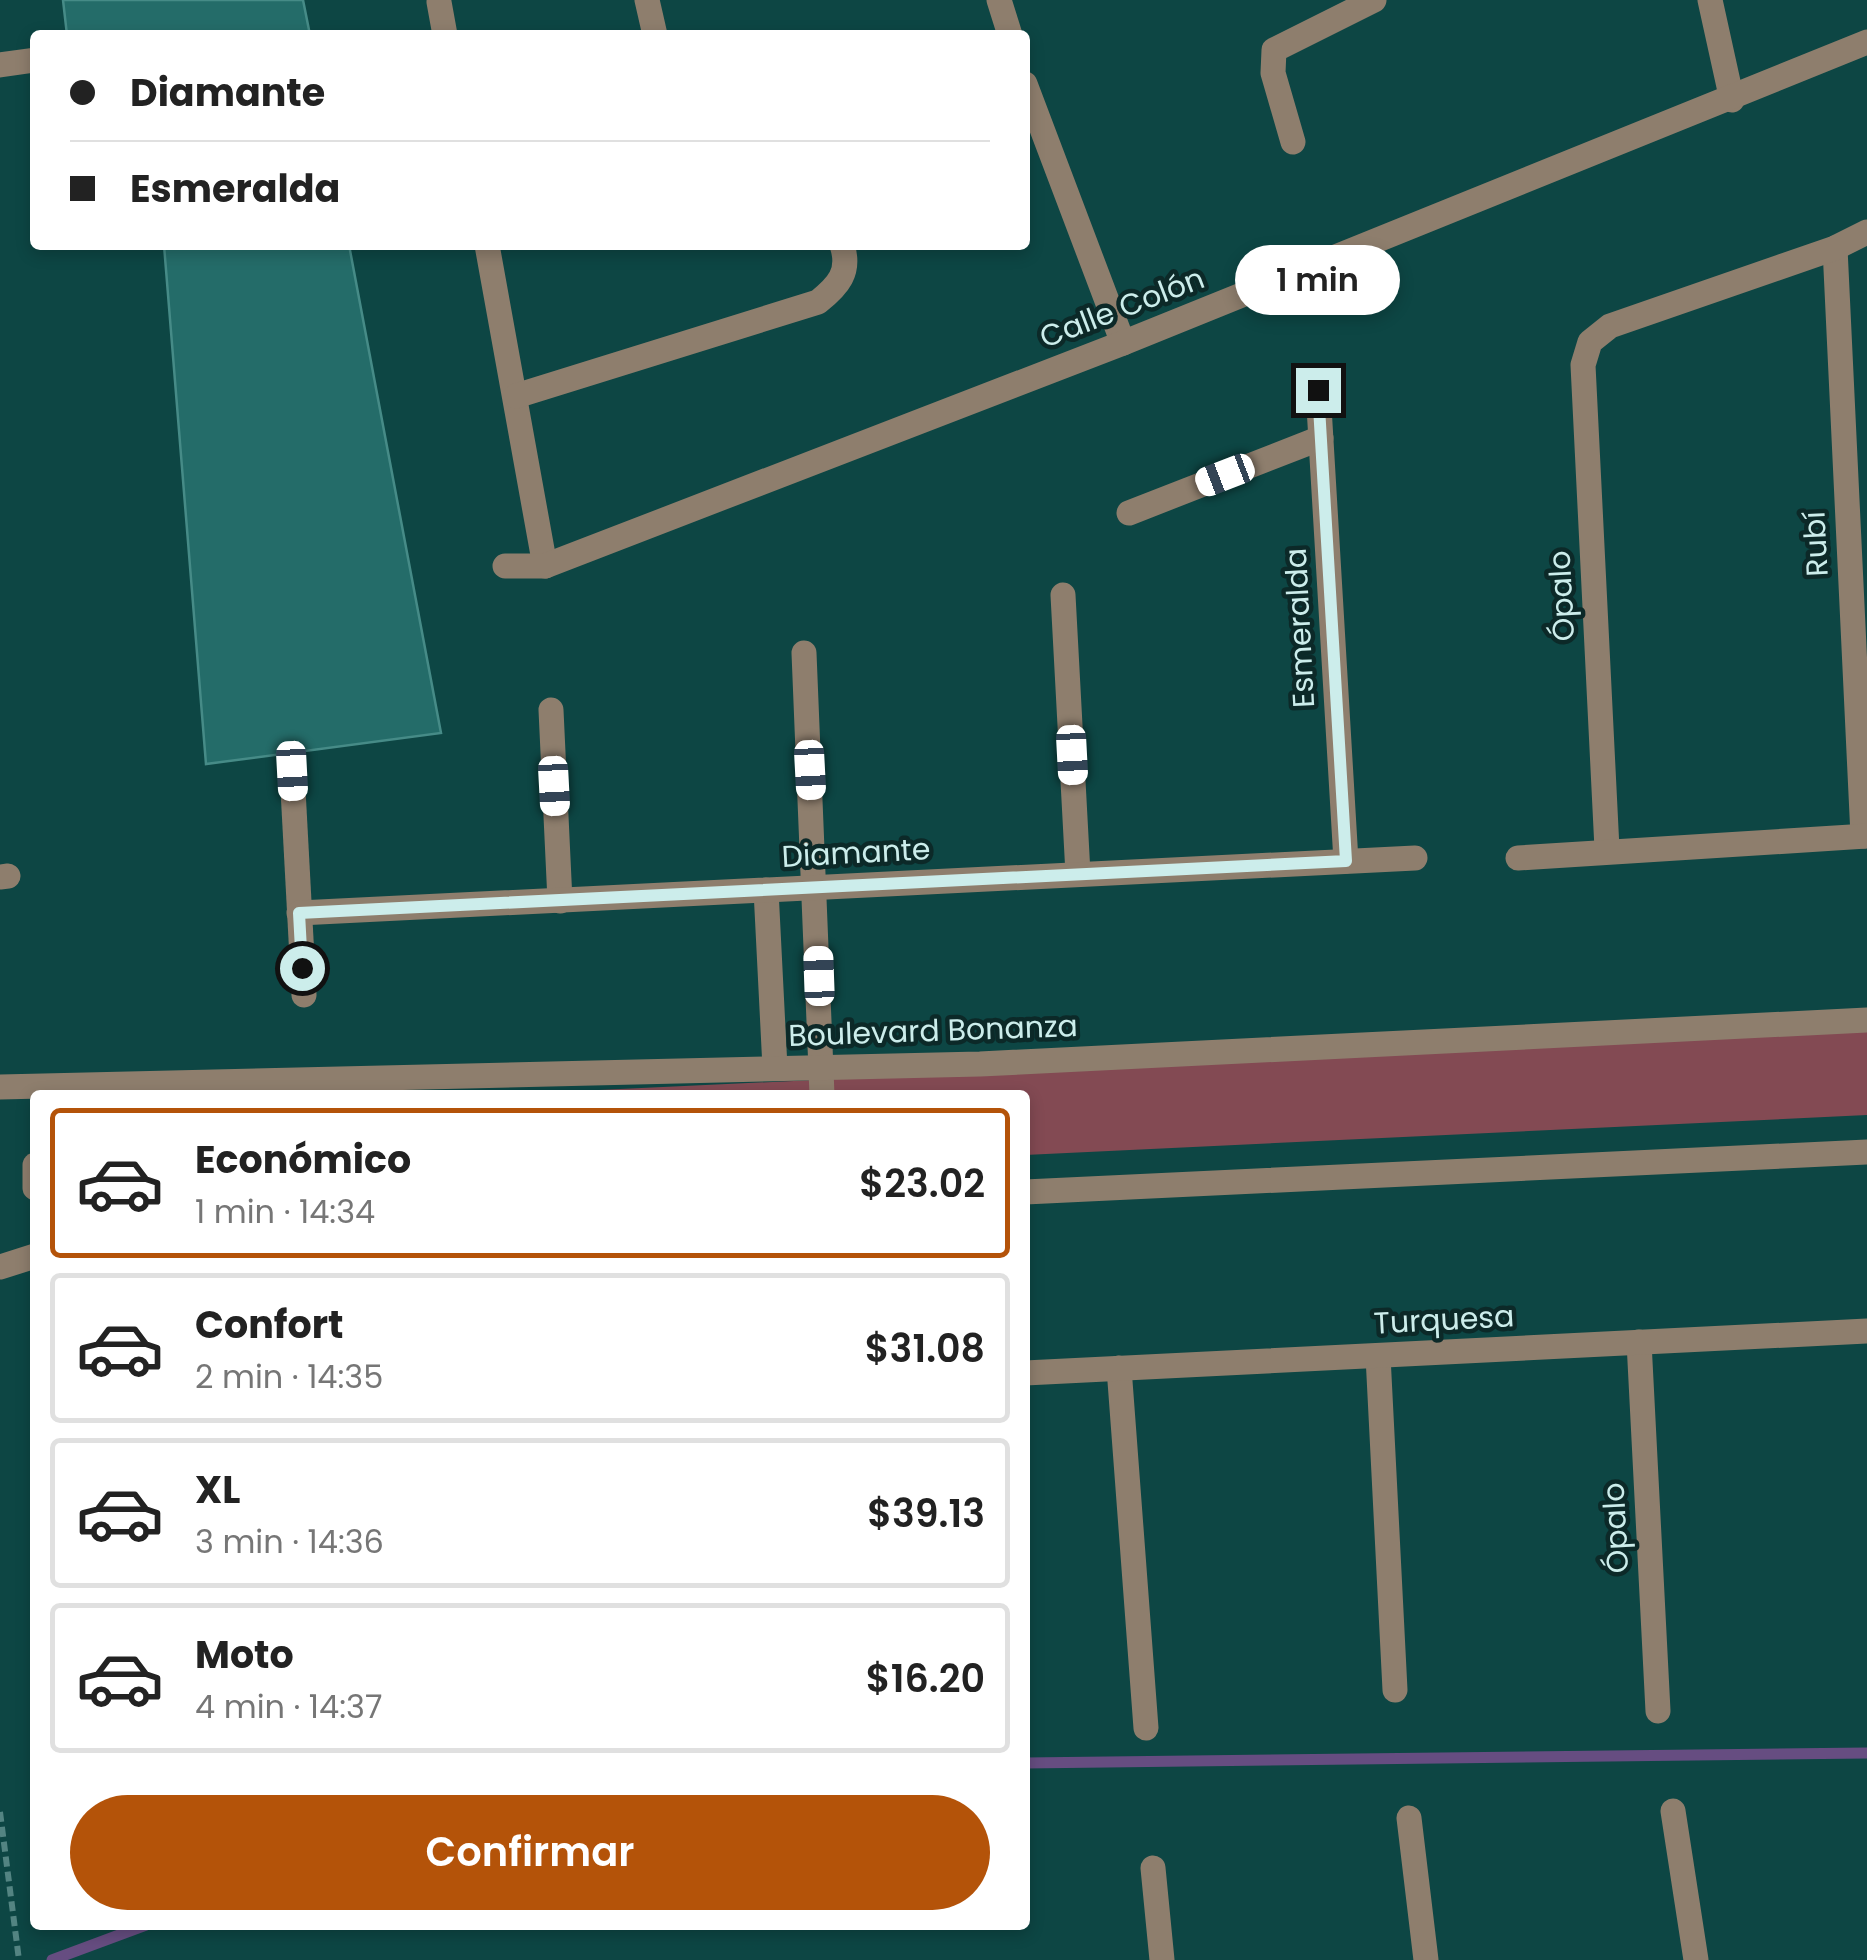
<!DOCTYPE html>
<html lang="es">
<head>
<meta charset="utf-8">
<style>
  :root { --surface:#fff; --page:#f6f6f6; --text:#222; --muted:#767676; --line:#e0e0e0; --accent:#b45309 }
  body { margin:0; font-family:Poppins,sans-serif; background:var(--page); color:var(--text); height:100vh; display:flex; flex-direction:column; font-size:38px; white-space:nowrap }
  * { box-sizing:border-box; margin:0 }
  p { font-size:32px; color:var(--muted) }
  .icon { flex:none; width:55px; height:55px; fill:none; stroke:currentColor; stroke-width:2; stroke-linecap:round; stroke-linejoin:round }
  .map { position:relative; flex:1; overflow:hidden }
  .details { position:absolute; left:30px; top:1090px; width:1000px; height:840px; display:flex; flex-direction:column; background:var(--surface); border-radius:10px; box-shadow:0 5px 15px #0003 }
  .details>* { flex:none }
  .top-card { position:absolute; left:30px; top:30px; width:1000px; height:220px; border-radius:10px; box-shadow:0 5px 15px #0003; display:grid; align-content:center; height:220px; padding:0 40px; background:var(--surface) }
  .end { position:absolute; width:45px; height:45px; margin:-22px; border:12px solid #ccedeb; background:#111; box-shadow:0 0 0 5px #111 }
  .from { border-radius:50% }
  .bubble { position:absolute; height:70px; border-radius:35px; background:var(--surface); box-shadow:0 5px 15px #0003; font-size:32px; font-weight:600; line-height:70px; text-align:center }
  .car { position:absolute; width:30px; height:60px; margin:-30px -15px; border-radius:12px; box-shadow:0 0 8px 2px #0007; background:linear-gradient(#fff 24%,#345 0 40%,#fff 0 76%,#345 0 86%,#fff 0) }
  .top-card b { display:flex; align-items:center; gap:35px; height:95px; font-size:38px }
  .top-card b+b { border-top:2px solid var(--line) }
  .top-card i { width:25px; height:25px; background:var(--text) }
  ul { padding:18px 0 0; list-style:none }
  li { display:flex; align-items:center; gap:30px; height:150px; margin:0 20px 15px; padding:0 20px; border:5px solid var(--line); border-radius:10px }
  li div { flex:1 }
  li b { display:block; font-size:38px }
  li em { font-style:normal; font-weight:600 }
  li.on { border-color:var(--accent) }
  li>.icon { width:90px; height:90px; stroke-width:1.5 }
  .action { display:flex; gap:20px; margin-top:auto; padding:20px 40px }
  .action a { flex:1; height:115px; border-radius:60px; background:var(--accent); color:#fff; font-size:40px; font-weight:600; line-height:115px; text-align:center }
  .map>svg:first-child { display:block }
</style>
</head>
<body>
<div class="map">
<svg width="1867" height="1960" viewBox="0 0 1867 1960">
  <rect width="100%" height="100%" fill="#0d4644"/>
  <polygon fill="#834a53" points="1867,1031 1867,1115 1025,1155 1025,1095 491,1095"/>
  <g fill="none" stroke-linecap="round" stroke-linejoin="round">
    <g stroke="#664d81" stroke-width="11">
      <polyline points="1025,1763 1867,1753"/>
      <polyline points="52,1960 146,1925"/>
    </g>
  </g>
  <g fill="#246c69" stroke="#468b87" stroke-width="2.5">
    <polygon points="63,0 303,0 310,35 67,35"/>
    <polygon points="164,245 349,245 441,733 206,764"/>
  </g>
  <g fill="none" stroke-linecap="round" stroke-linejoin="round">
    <polyline stroke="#538482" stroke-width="6" stroke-dasharray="10 5" stroke-linecap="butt" points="0,1812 19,1960"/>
    <g stroke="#8e7e6d" stroke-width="25">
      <polyline points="647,0 655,35"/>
      <polyline points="999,0 1010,35"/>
      <polyline points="1710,0 1732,100"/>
      <polyline points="439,2 445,35"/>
      <polyline points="0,65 35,60"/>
      <polyline points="1025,84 1123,343"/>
      <polyline points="1293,142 1273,73 1274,50 1374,0"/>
      <polyline points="487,245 545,566"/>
      <polyline points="1835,248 1863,836"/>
      <polyline points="1318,390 1346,861"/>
      <path d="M516,396L818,302C838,286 851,272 842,245"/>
      <polyline points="1129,513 1321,438"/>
      <polyline points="505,566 545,566 1123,343 1867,42"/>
      <polyline points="1063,595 1078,874"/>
      <polyline points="804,653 822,1095"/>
      <polyline points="551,710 560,901"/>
      <polyline points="292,771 304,995"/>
      <polyline points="1607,849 1583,365 1590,342 1610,326 1835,248 1867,232"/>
      <polyline points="1518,858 1867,836"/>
      <polyline points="0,877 8,876"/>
      <polyline points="766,890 775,1068"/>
      <polyline points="299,913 1415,858"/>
      <polyline points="0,1087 980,1064 1867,1020"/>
      <polyline points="35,1165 35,1188"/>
      <polyline points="1025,1192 1867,1152"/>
      <polyline points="0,1267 35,1256"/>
      <polyline points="1639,1342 1658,1711"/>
      <polyline points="1378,1356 1395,1690"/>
      <polyline points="1119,1368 1146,1728"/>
      <polyline points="1025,1373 1867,1331"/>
      <polyline points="1673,1811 1696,1960"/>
      <polyline points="1409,1818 1426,1960"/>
      <polyline points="1153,1868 1162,1960"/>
    </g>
  </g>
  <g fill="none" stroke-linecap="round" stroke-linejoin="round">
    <polyline stroke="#ccedeb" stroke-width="12" points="302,968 299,913 1346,861 1318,390"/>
  </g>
  <g text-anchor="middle" stroke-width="9" stroke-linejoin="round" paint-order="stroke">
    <g font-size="30" fill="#ccedeb" stroke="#0c2928">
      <text transform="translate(1122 308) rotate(-21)" y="10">Calle Colón</text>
      <text transform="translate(1816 544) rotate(-93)" y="10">Rubí</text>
      <text transform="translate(1562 596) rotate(-93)" y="10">Ópalo</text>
      <text transform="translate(1300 628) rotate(-93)" y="10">Esmeralda</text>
      <text transform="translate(856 853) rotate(-3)" y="10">Diamante</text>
      <text transform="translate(933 1031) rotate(-2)" y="10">Boulevard Bonanza</text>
      <text transform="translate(1444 1320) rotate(-3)" y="10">Turquesa</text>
      <text transform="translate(1616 1528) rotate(-93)" y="10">Ópalo</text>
    </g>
  </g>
</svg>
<i class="end from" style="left:302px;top:968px"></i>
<i class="end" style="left:1318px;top:390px"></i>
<div class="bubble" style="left:1235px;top:245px;width:165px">1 min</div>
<i class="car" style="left:1225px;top:475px;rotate:249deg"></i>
<i class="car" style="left:1072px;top:755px;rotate:177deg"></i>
<i class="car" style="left:810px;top:770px;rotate:177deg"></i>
<i class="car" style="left:292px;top:771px;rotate:177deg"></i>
<i class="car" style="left:554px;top:786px;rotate:177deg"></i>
<i class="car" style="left:819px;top:976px;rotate:358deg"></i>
<div class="top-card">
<b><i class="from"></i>Diamante</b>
<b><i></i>Esmeralda</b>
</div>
<section class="details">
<ul>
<li class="on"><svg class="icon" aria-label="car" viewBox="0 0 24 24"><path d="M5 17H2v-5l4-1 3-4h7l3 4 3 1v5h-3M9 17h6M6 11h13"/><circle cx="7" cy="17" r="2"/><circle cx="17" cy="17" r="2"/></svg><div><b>Económico</b><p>1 min · 14:34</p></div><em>$23.02</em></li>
<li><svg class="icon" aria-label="car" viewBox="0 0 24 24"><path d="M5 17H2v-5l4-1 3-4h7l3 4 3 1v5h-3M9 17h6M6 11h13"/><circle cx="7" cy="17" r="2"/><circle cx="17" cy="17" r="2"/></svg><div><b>Confort</b><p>2 min · 14:35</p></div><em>$31.08</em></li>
<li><svg class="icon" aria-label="car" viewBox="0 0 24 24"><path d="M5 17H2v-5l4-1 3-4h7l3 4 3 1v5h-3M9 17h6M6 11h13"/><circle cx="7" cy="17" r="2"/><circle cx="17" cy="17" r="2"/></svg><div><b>XL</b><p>3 min · 14:36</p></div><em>$39.13</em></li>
<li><svg class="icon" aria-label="car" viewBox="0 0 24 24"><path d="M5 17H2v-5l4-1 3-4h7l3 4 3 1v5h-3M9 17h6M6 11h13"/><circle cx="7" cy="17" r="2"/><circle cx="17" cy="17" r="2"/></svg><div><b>Moto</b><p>4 min · 14:37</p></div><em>$16.20</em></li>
</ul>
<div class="action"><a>Confirmar</a></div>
</section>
</div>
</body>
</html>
